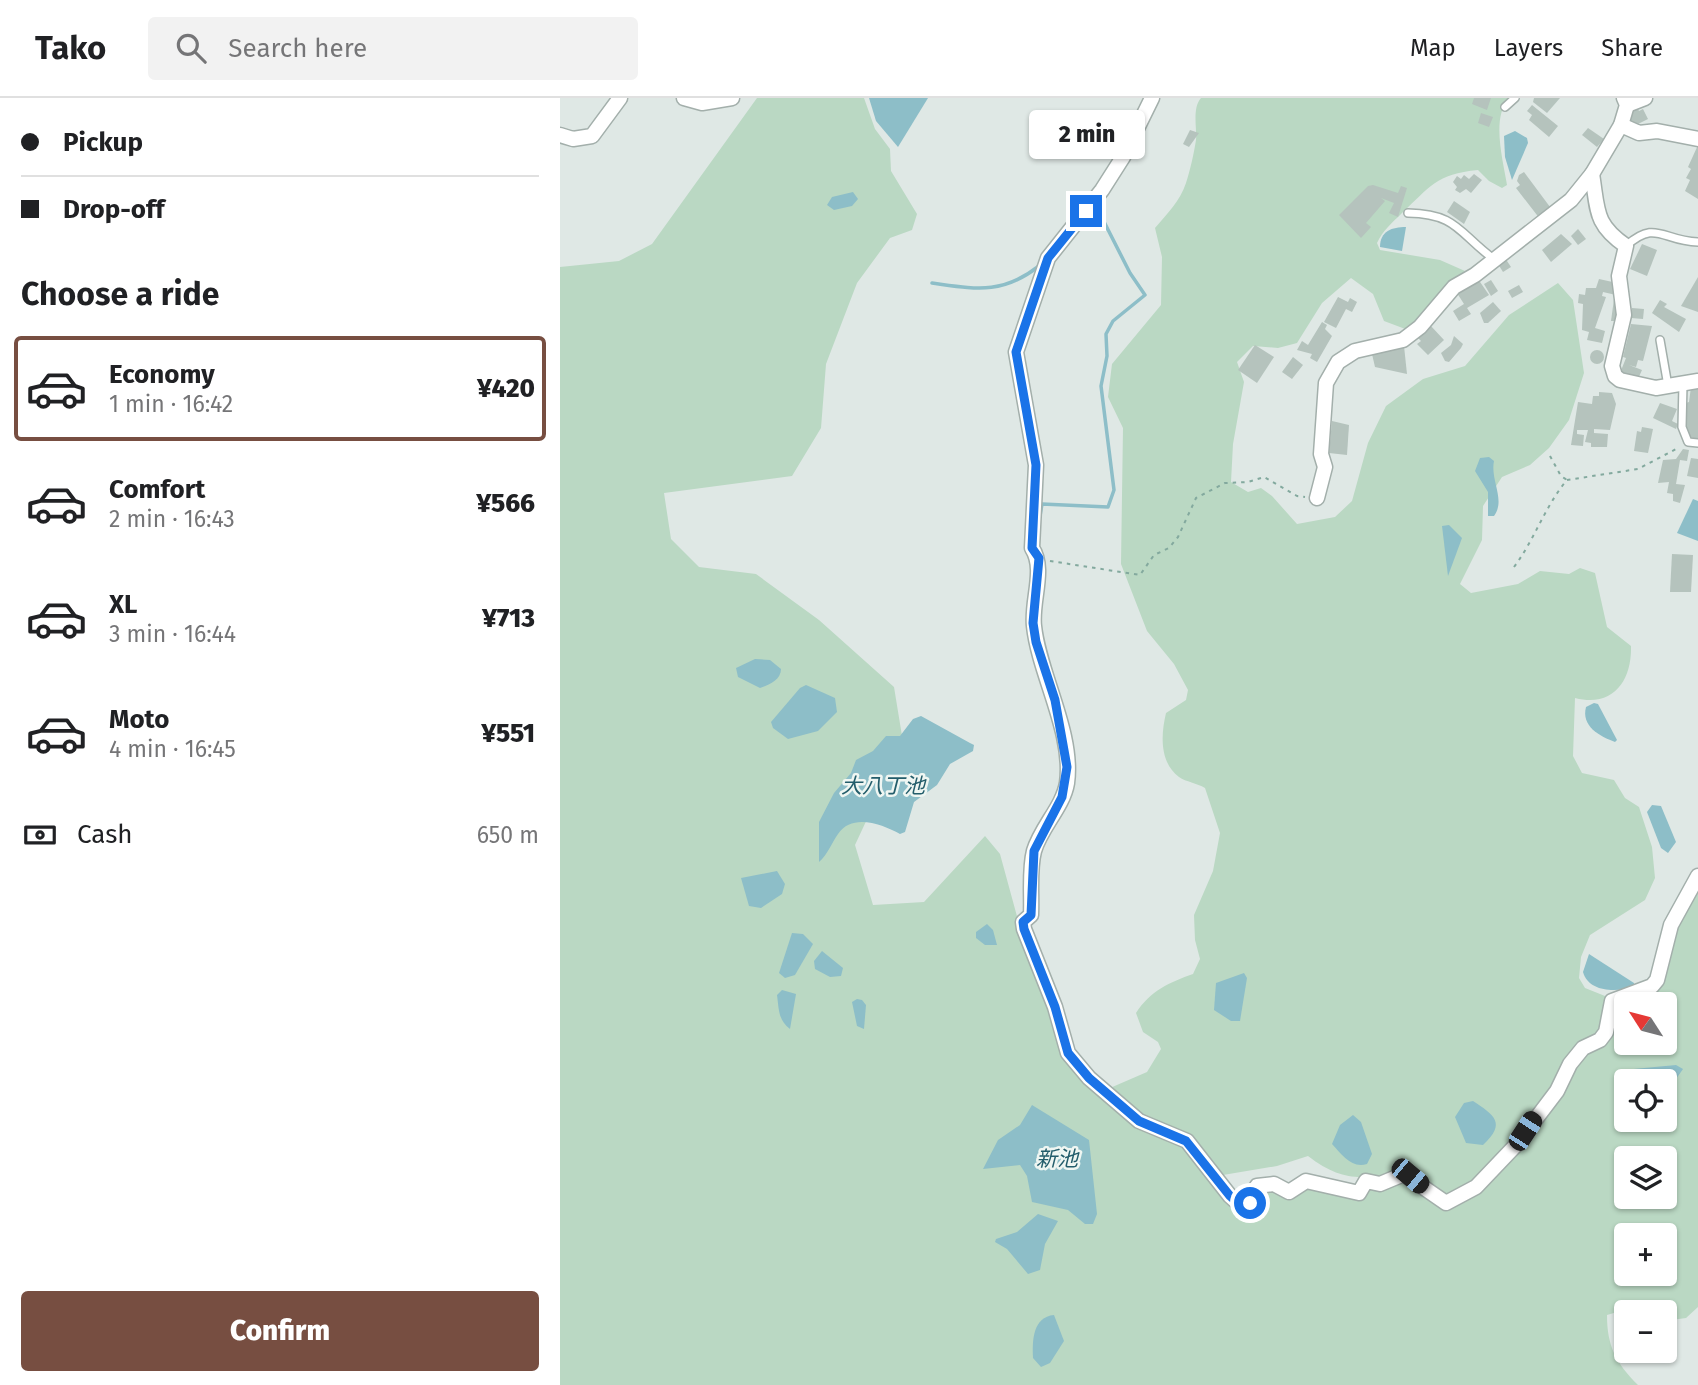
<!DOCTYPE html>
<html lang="en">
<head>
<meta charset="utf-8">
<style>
  :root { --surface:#fff; --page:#f2f2f2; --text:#202124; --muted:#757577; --line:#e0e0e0; --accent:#774e41 }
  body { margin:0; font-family:"Fira Sans","Noto Sans JP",sans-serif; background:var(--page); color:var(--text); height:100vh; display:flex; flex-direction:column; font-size:26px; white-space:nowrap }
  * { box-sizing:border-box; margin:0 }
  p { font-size:23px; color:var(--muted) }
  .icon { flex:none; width:38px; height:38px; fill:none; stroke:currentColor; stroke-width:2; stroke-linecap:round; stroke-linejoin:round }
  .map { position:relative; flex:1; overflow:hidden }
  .side { display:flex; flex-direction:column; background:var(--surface); width:560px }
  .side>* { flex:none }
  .guide { display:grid; align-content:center; height:154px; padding:0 21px; background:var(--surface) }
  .needle { width:46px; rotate:306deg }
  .tools { position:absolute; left:1054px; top:894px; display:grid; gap:14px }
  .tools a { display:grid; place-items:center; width:63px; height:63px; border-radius:7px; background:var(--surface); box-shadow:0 2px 5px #0004; font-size:35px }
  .end { position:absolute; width:32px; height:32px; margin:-16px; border:9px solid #1a73e8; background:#fff; box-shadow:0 0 0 4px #fff }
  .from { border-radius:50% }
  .bubble { position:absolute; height:49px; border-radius:7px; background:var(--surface); box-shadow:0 2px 5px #0004; font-size:23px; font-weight:800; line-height:49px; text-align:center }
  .car { position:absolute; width:21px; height:42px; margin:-21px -10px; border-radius:9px; box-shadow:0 0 5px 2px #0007; background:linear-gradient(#222 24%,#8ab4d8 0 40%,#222 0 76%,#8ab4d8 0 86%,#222 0) }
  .guide b { display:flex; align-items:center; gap:24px; height:66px; font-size:26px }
  .guide b+b { border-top:2px solid var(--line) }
  .guide i { width:18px; height:18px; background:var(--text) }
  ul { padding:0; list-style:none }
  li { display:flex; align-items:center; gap:21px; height:105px; margin:0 14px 10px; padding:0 7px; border:4px solid transparent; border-radius:7px }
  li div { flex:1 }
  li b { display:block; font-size:26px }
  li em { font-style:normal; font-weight:800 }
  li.selected { border-color:var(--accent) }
  li>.icon { width:63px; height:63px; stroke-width:1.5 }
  h2 { padding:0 21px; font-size:32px; line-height:84px }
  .pay { display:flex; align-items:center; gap:18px; height:77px; padding:0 21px; font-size:26px }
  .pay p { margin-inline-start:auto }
  .button { display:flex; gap:14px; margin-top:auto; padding:14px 21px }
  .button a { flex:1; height:80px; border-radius:7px; background:var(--accent); color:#fff; font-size:28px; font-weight:800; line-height:80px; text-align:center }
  header { display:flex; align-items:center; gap:42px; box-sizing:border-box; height:98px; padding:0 35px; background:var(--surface); border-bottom:2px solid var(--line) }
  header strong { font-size:33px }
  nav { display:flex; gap:38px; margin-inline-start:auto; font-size:24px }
  .search { width:490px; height:63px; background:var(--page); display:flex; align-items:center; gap:18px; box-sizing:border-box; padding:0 24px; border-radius:7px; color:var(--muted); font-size:26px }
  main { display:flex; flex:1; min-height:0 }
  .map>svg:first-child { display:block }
</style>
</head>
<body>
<header>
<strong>Tako</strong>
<div class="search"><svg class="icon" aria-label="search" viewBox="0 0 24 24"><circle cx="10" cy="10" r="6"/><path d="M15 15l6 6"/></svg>Search here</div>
<nav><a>Map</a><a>Layers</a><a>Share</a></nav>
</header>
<main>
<section class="side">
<div class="guide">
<b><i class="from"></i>Pickup</b>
<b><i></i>Drop-off</b>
</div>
<h2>Choose a ride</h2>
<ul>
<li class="selected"><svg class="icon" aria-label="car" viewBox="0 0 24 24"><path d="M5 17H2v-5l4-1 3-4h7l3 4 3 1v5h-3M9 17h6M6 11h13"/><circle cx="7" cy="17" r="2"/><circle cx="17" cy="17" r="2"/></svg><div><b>Economy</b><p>1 min · 16:42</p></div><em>¥420</em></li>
<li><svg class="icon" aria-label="car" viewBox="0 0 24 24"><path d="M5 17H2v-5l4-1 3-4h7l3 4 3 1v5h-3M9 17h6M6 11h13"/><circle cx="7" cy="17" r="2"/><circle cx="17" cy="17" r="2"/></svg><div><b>Comfort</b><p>2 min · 16:43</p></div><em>¥566</em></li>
<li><svg class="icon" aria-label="car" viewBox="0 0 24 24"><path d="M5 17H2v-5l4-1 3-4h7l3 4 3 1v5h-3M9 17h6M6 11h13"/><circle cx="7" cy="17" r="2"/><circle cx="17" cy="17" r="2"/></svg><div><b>XL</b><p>3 min · 16:44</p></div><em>¥713</em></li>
<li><svg class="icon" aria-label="car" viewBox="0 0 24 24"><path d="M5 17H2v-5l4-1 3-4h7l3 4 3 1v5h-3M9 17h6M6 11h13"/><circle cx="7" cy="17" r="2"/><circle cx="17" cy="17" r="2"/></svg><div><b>Moto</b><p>4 min · 16:45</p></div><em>¥551</em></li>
</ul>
<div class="pay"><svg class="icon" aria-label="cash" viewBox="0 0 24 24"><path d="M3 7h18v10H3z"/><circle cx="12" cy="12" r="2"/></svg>Cash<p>650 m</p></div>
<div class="button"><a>Confirm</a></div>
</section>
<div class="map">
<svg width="1138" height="1287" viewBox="0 0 1138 1287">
  <rect width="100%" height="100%" fill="#dfe8e5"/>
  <g fill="#bad8c3" fill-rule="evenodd">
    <path d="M197,0H304L315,31L330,51L331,73L357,116L352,132L330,140L297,185L266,266L261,330L232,378L104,395L111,441L139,469L196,476L259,522L334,589L343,644L295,747L313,807L364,804L425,738L440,756L461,833L527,981L614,1039L679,1109L695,1094L746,1086L808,1089L844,1080L876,1104L911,1097L1025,952L1038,949L1059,903L1102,883L1116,830L1138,790V1209L1126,1220L1104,1223V1214L1064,1212L1047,1217C1047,1248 1056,1265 1078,1287H0V169L59,163L92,146ZM1066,906H1104V945H1066ZM1066,984H1104V1022H1066ZM1066,1060H1104V1099H1066ZM1066,1138H1104V1176H1066Z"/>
    <path d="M641,0H949C931,20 943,62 947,87L942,90L929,83L918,72C876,76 870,89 842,115C832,125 823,132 817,145L820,152L880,162L905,173L848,232L824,223L813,196L791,180L762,205L737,245L718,250L693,248L677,264L684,284L673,346L671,384L688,394L701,390L712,398L737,426L775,419L792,403L808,345L826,308L863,281L905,268L949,217L998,185L1013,202L1024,275L1009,322L989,350L970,367L942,379L923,408L922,442L900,486L911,495L958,486L980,473L1009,476L1020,470L1035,475L1047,529L1071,548C1072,583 1053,610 1015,600L1013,658L1022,675L1054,682L1065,700L1079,709L1092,749L1095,780L1085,802L1030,837L1021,859L1019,880L1025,890L1050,900L1042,933L1003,977L964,1031L915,1085L884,1102L844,1073C804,1081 783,1085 748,1058L717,1068L657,1078L617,1032L581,1019L550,990L587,974L601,951L598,944L583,934L576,915C590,893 610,884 633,876L640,861L635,842L634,817L653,773L660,735L645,690C637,685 626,684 619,679C599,664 601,636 606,615L626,602L628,592L614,566L587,533L561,466L563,330L548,299L552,266L601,207L602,159L595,130C607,116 620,103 626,85C630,73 634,55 636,42C637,30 632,10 641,0Z"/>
  </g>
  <g fill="#8dbec8">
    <polygon points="309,0 368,0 338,49 316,23"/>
    <polygon points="955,33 967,40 968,45 952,82 945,59 944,38"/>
    <polygon points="293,94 298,101 292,108 274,112 267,107 272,99"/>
    <path d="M846,129L842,153L820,149C820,133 832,129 846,129Z"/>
    <path d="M929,359L934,363C930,382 946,402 934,418H928V394L915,373L920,360Z"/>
    <polygon points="1133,401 1138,403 1138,443 1117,435"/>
    <polygon points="889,427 902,440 888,478 882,428"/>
    <path d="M195,561L210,562L221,571C221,582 209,587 200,590L178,579L176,570Z"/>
    <polygon points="246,587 275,600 277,614 258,633 228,641 213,630 211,624 240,590"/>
    <path d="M1034,605L1038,606L1057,642L1055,644C1039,638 1021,628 1026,609Z"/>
    <path d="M361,618L410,645L414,647L413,653L390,666L377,687L354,704L345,734L340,736C322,726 292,715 278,736C271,746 268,756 259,764V724L274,695L291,675L296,662L313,653L326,638H340L353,621Z"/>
    <polygon points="1092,707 1101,708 1116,744 1108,755 1101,750 1087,714"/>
    <polygon points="217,773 225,786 222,796 201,810 189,808 181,780"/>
    <polygon points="427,826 433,832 437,847 425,847 416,840 416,834"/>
    <polygon points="232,835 243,836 253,846 235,877 225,880 219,875"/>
    <polygon points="262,853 283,870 281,878 270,879 255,871 254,863"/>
    <path d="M1029,856L1074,885V889C1057,894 1029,895 1023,874Z"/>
    <polygon points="684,875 687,880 680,923 671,923 654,912 656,885"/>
    <path d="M222,892L236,896L230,931C218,922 219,911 217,897Z"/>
    <polygon points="297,901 302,902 306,907 304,931 297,928 292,904"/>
    <polygon points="1116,967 1123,971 1109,991 1104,991 1104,984 1083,983 1063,972"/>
    <path d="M913,1003C934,1017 947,1025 923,1047L906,1045L895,1019L904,1005Z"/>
    <polygon points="472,1007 529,1042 537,1116 533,1126 525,1126 508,1112 472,1104 467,1078 460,1067 423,1071 438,1042 460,1027"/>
    <path d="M793,1017L801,1024L812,1056L807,1066C792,1071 782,1057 772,1046L780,1027Z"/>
    <polygon points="478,1116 498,1123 485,1146 480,1172 468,1176 447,1151 435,1144 436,1141 457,1134"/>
    <path d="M494,1217L504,1243L490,1265L481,1269L473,1260C472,1242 473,1219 494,1217Z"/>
  </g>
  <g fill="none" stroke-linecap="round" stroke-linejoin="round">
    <g stroke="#8dbec8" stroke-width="3.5">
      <path d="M372,185C416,191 442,197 479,168"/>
      <polyline points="480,418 482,406 548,409 554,392 541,288 547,258 546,236 553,223 585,197 570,175 535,106"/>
    </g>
  </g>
  <g fill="#b5c3bd">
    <polygon points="914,0 931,0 927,12 912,6"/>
    <polygon points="974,0 1000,0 987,15 973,4"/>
    <polygon points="972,7 998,28 989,39 969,22 972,17 967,13"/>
    <polygon points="1077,9 1079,13 1083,11 1088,21 1072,29 1067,20 1071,17 1069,13"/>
    <polygon points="921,15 933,19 929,29 918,25"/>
    <polygon points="1028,30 1044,41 1037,49 1022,37"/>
    <polygon points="630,32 639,35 629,49 623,46"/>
    <polygon points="1138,47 1138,101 1125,93 1130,82 1126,80 1131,71 1128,69"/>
    <polygon points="964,74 993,113 980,121 956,90 960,87 957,83 959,77"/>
    <polygon points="914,76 922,82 911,95 906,91 900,95 895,92 897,89 893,84 897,78 901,81 904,77 909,81"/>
    <polygon points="813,87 838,95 841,88 847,90 838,119 829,115 834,105 821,100 825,103 806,125 811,129 801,140 779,117 808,88"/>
    <polygon points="894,103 910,114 904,126 887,114"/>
    <polygon points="1018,131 1026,141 1018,147 1011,138"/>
    <polygon points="1001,136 1012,146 991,164 982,152"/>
    <polygon points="1082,146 1097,152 1087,178 1070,171"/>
    <polygon points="945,160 951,169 943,174 938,166"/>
    <polygon points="1138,179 1138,214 1121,208"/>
    <polygon points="918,181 929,197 907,210 911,216 899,223 893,213 904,206 897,195"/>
    <polygon points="1039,181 1057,185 1056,197 1043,194 1042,198 1046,199 1035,230 1045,233 1042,245 1027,242 1029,234 1022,232 1023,206 1018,205 1019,196 1025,197 1026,190 1036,190"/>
    <polygon points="931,182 938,193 931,198 924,186"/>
    <polygon points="959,187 963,194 952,200 948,193"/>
    <polygon points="778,199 788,204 790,200 797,204 792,214 786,211 776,230 764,224"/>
    <polygon points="1054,201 1061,201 1060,223 1051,223"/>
    <polygon points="1100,202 1107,206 1104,209 1126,221 1119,234 1092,215"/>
    <polygon points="933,204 941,213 928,225 924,225 920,215"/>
    <polygon points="1072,210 1084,211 1083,221 1071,220"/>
    <polygon points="762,224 767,227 765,231 772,238 757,264 750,260 752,256 737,252 742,243 748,247"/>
    <polygon points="1071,226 1092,228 1083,263 1078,262 1076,269 1069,267 1082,272 1077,283 1060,275 1066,260 1063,259"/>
    <polygon points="870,227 884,242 868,257 857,246 861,243 857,239"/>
    <polygon points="894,238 903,246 901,250 889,264 885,263 881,255 891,247"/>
    <polygon points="695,247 714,259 697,285 678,272"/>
    <polygon points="844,248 847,276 815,269 812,256"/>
    <circle cx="1037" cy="259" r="7"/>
    <polygon points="733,259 743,267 732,281 722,274"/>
    <polygon points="1131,289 1138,289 1138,341 1129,340 1126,326 1126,305 1129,304"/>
    <polygon points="1039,294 1052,295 1056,306 1050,332 1034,331 1034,335 1048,336 1047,349 1031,349 1031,345 1025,344 1028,332 1017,332 1017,336 1024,337 1023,348 1011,347 1018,304 1032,306 1033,298 1039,298"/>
    <polygon points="1100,305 1117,311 1112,323 1118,326 1116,331 1093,320"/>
    <polygon points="772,323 789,327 787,357 769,355"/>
    <polygon points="1082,329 1093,331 1088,355 1074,353 1077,333 1081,334"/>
    <polygon points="1123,351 1129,352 1127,363 1120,362 1116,386 1125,387 1120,405 1113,403 1113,396 1107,395 1109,384 1098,385 1103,362 1116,361"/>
    <polygon points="1131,360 1138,361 1138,380 1127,378"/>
    <polygon points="1112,456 1133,457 1131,494 1110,494"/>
  </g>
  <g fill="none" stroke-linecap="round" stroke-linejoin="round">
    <g stroke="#a3afab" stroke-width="10">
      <g id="service">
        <polyline points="945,9 955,0"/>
        <path d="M848,115C898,116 898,135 935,162"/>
        <path d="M1066,148C1096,121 1102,143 1138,144"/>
        <polyline points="1100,242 1108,288"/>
        <polyline points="1123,286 1122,329 1128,344 1138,345"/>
      </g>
    </g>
    <g stroke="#a3afab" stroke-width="17">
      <g id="minor">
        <polyline points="124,0 142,5 172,0"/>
        <path d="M592,0L563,59L542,92L488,160L456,254L476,367L472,450C486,471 471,503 474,528C479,576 514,635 507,685C503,709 481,729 474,753C469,772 472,797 471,817L463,824L464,831L495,909L508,955L529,980L579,1023L627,1043L670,1098L679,1106L686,1108L697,1088L714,1086L729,1094L746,1083L799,1095L806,1083L820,1086L844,1076L886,1105L916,1089L956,1047L997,993L1010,966L1023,950L1040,942L1046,934L1052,903L1092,888L1097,882L1111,827L1138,778"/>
        <polyline points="1067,7 1085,0"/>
        <polyline points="1061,27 1079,35 1097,33 1138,41"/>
        <polyline points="0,37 13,41 32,38 60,0"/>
        <path d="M1032,76C1038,112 1034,126 1066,148L1059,178L1064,217L1052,268L1055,278L1060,282L1096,290L1138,283"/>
        <polyline points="757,400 765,369 761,356 766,285 778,264 795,253 843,242 860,229 894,189 915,177 1011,102 1032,76 1061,27 1067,7 1064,0"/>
      </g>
    </g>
    <g stroke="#83a99e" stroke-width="2" stroke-dasharray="3.5 5" stroke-linecap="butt">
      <polyline points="990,358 1001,378 1007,382"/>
      <polyline points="490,463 580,477 594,457 609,450 618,439 636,400 665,385 688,384 704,379 737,398 745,399"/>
      <path d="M954,469C975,441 985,408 1007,382L1078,371L1118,350"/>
    </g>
    <use href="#service" stroke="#fff" stroke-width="7"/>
    <use href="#minor" stroke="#fff" stroke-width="14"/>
  </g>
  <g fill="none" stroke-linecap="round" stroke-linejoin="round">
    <polyline stroke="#1a73e8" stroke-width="9" points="526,113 488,160 456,254 476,367 472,450 479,460 473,525 476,544 495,602 507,669 502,699 474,753 471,817 463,824 464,831 495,909 508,955 529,980 579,1023 626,1043 670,1098 679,1106 686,1108 690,1105"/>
  </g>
  <g text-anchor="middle" stroke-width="5" stroke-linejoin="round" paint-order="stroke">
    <g font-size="21" font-style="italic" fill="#235d6b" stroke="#eff6f2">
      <text x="323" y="695">大八丁池</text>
      <text x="497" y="1068">新池</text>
    </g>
  </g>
</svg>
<div class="tools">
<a><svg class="needle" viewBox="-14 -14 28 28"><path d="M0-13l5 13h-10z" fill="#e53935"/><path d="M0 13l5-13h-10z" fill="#757577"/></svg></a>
<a><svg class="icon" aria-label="locate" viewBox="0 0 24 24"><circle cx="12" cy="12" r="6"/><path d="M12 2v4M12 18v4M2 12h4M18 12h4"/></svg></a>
<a><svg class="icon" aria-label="layers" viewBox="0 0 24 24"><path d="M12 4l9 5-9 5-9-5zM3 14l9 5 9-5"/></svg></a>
<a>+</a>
<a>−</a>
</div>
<i class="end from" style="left:690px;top:1105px"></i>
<i class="end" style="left:526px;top:113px"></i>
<div class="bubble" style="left:469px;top:12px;width:116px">2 min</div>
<i class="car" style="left:965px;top:1033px;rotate:33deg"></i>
<i class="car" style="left:850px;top:1078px;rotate:130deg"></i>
</div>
</main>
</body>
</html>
